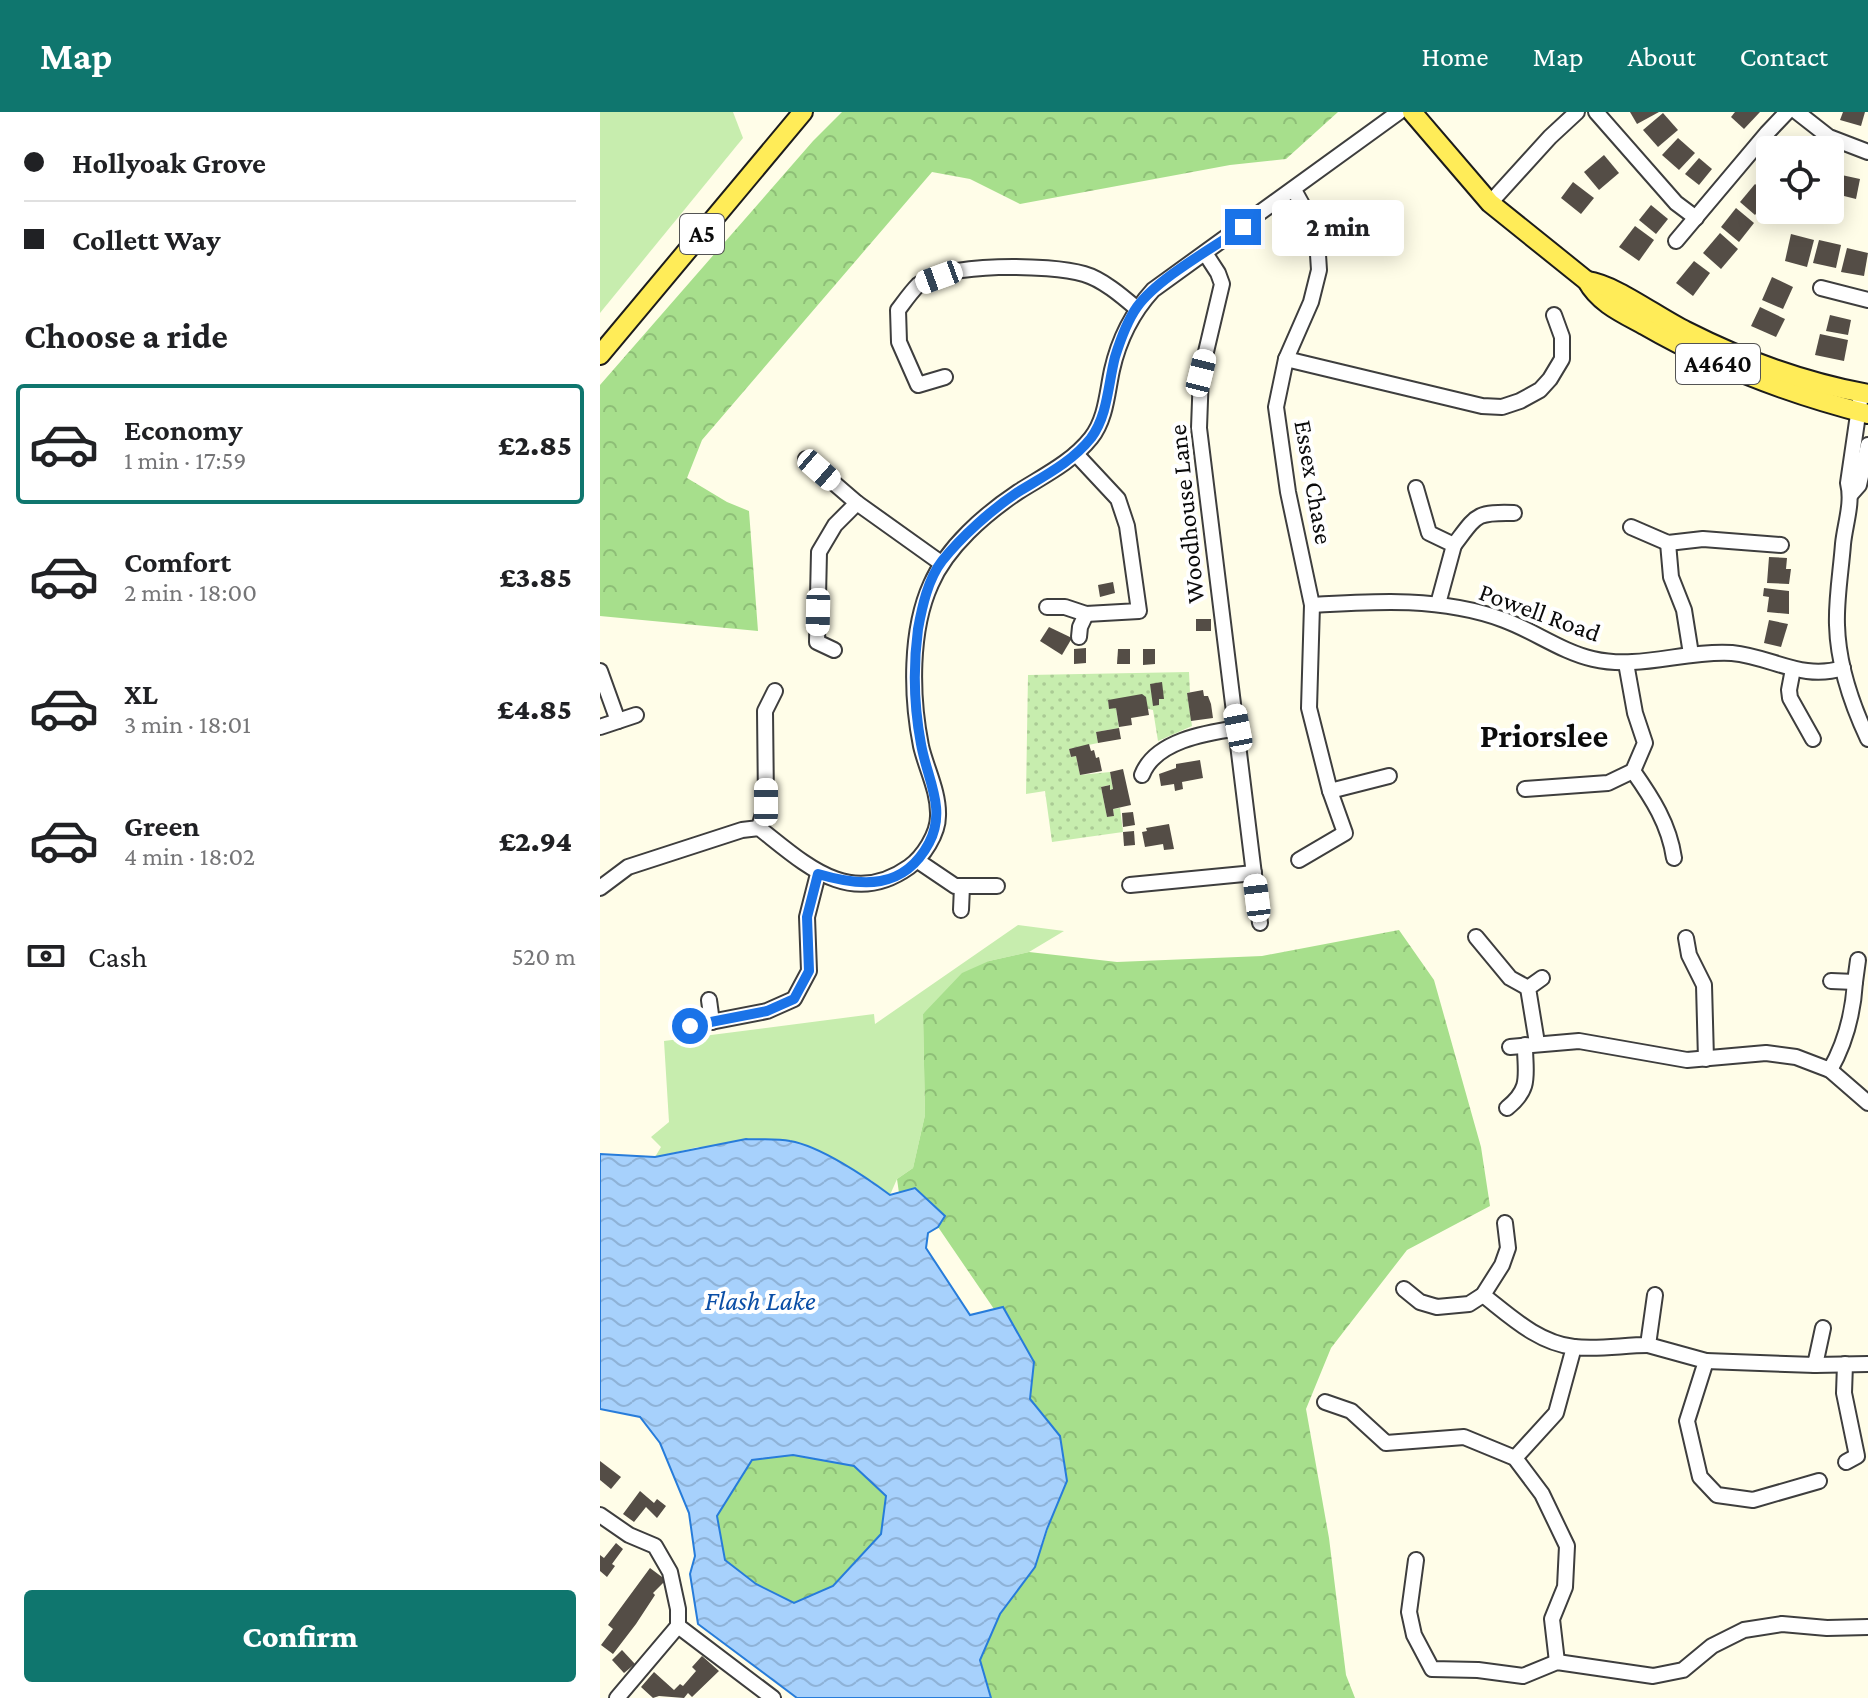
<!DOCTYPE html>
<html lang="en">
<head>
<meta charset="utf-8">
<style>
  :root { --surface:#fff; --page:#f6f6f6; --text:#202124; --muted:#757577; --line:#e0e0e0; --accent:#0f766e }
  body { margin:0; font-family:"Crimson Pro",serif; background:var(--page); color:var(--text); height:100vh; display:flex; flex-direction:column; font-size:30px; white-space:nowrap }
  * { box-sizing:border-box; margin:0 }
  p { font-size:26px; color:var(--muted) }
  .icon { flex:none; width:44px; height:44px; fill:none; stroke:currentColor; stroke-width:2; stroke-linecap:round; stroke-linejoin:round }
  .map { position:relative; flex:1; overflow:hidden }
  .drawer { display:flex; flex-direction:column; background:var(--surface); width:600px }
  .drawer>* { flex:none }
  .hud { display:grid; align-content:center; height:176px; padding:0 24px; background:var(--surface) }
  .tools { position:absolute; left:1156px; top:24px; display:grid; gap:16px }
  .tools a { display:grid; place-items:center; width:88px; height:88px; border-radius:8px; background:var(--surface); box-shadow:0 4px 20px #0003; font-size:40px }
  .end { position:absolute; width:36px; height:36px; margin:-18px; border:10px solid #1a73e8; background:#fff; box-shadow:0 0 0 4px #fff }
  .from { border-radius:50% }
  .bubble { position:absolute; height:56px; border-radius:8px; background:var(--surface); box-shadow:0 4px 20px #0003; font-size:26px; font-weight:800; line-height:56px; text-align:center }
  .car { position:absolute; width:24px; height:48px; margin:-24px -12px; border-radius:10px; box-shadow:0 0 6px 2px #0007; background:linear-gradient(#fff 24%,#345 0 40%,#fff 0 76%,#345 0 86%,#fff 0) }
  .hud b { display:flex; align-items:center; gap:28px; height:76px; font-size:30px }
  .hud b+b { border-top:2px solid var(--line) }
  .hud i { width:20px; height:20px; background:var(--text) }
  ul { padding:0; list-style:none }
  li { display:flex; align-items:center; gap:24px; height:120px; margin:0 16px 12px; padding:0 8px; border:4px solid transparent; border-radius:8px }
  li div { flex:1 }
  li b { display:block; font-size:30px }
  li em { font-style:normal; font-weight:800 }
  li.current { border-color:var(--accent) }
  li>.icon { width:72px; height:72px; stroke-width:1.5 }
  h2 { padding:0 24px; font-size:36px; line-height:96px }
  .pay { display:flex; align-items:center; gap:20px; height:88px; padding:0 24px; font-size:30px }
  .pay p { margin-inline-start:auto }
  .cta { display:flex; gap:16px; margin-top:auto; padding:16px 24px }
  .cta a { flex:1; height:92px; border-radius:8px; background:var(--accent); color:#fff; font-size:32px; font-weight:800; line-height:92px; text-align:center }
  header { display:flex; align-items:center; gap:48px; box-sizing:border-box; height:112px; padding:0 40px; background:var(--accent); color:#fff }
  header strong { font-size:38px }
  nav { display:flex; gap:44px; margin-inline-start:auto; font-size:28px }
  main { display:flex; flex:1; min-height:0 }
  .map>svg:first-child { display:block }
</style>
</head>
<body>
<header>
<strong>Map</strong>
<nav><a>Home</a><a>Map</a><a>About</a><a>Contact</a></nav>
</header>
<main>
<section class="drawer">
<div class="hud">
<b><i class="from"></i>Hollyoak Grove</b>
<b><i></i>Collett Way</b>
</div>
<h2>Choose a ride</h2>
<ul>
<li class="current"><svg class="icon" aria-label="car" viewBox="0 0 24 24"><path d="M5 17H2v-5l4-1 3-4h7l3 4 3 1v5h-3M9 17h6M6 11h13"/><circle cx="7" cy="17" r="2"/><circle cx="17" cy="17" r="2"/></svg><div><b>Economy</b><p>1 min · 17:59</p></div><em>£2.85</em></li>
<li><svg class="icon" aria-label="car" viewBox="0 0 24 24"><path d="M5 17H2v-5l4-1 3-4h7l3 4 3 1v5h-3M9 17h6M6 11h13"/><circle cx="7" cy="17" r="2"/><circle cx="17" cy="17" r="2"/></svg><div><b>Comfort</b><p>2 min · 18:00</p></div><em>£3.85</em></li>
<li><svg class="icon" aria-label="car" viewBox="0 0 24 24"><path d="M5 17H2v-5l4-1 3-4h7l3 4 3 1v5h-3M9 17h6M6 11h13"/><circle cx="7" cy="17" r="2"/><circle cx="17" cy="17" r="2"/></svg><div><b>XL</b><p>3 min · 18:01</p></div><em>£4.85</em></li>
<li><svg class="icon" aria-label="car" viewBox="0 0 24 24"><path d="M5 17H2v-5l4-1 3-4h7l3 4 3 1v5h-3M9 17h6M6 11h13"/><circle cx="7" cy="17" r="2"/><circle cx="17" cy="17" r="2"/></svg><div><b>Green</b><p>4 min · 18:02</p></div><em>£2.94</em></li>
</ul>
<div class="pay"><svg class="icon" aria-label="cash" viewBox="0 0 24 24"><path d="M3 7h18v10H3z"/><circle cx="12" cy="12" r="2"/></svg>Cash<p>520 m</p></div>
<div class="cta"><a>Confirm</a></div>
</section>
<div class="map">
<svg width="1268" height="1586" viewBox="0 0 1268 1586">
  <defs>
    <pattern id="forest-crowns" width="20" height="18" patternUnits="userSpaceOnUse" patternTransform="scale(2)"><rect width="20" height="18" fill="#a7df8c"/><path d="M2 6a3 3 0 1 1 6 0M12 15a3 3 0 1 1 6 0" fill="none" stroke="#8ebe77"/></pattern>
    <pattern id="garden-dots" width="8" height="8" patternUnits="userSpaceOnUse" patternTransform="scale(2)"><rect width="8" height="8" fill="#c7edae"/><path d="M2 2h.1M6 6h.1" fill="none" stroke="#aaca94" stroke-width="1.8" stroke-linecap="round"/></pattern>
    <pattern id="water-waves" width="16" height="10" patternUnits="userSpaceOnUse" patternTransform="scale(2)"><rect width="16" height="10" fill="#a7d1fc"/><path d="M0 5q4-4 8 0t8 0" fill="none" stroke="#8eb2d7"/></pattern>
  </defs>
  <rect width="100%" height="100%" fill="#fffde8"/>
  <g fill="#c7edae">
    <polygon points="0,0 133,0 143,26 0,201"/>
    <polygon points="418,813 464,819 429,840 389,849 323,902 325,1003 313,1056 297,1067 290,1083 271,1068 98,1035 55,1045 61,1035 51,1025 69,1010 64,929 274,902 275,912"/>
  </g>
  <g fill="url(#forest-crowns)">
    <polygon points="242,0 738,0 686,47 630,53 420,92 370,67 332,60 102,328 87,366 127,390 149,399 158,519 0,504 0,273 213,29"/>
    <polygon points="799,818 834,868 881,1035 890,1094 807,1138 731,1236 706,1297 729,1426 746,1563 755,1586 391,1586 380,1548 400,1502 435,1455 466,1364 460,1324 429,1287 434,1250 403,1195 394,1197 338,1115 344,1104 315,1076 299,1081 297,1067 313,1056 325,1003 323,902 362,861 389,849 429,840 517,850 662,844"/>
    <polygon points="193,1343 254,1354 286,1384 282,1422 233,1474 194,1491 156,1472 125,1448 117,1404 152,1348"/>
  </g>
  <polygon fill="url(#garden-dots)" points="589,560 590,580 587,581 592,614 558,629 553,598 508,588 509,596 516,596 519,616 496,620 498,631 469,637 471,645 476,644 480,663 510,660 513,677 510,678 509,673 501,675 507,705 514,704 513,697 520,696 523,720 452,730 445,679 426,682 428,563"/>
  <path fill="url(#water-waves)" stroke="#277cda" stroke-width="2" fill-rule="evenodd" d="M146,1027C160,1028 176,1026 190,1029C220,1034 266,1065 290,1083L315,1076L345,1104L338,1115L328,1121L326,1136L370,1203L403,1195L434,1250L430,1287L460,1324L467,1369L447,1417L435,1455L400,1502L380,1548L391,1586H197L98,1512L90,1462L95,1444L89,1401L60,1331L40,1305L0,1297V1042L55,1045ZM193,1343L254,1354L286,1384L281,1422L233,1474L194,1491L156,1472L125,1448L117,1404L152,1348Z"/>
  <g fill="#544d46">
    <polygon points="1030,0 1059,0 1037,12"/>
    <polygon points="1135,0 1160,0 1144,17 1131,5"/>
    <polygon points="1243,0 1265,0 1261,14 1240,8"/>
    <polygon points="1063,1 1078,18 1058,35 1043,18"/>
    <polygon points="1078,26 1095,41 1079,58 1062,43"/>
    <polygon points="1004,43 1019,61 999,78 984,60"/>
    <polygon points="1099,46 1112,57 1099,73 1085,62"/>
    <polygon points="1237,62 1260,67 1256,87 1232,81"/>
    <polygon points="973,70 994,86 981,102 961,86"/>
    <polygon points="1155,72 1170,84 1155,103 1140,90"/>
    <polygon points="1051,93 1068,107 1056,122 1039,108"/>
    <polygon points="1136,96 1154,111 1139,130 1121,115"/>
    <polygon points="1035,114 1054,128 1039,149 1019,135"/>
    <polygon points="1120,121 1138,137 1121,157 1103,141"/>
    <polygon points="1191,122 1214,128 1207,155 1185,149"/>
    <polygon points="1219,128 1241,133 1236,156 1213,151"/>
    <polygon points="1247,136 1268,141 1264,164 1241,160"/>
    <polygon points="1094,149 1110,161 1093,184 1076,171"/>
    <polygon points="1172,165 1193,175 1183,197 1162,188"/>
    <polygon points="1160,195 1185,207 1176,225 1151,214"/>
    <polygon points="1230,203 1251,208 1248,223 1226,219"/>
    <polygon points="1220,222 1248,228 1244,249 1215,243"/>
    <polygon points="1169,445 1187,446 1186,457 1191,457 1189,472 1167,471"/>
    <polygon points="513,470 515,481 500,485 498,473"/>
    <polygon points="1164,476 1189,479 1189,502 1167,500 1169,485 1163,484"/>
    <rect x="596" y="507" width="15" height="12"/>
    <polygon points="1169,508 1188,512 1181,535 1164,531"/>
    <polygon points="449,515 472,526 462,543 440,529"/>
    <polygon points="486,536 486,551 474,552 474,537"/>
    <polygon points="518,537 530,537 530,552 517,552"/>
    <polygon points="543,537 555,537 555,552 543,553"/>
    <polygon points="562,570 564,587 559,587 559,593 553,594 550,572"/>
    <polygon points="603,578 604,584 608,584 611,592 613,606 591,609 587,581"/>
    <polygon points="542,582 546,585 549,603 531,606 532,613 519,615 516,596 509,597 508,588"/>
    <polygon points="519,616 521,627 498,631 496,620"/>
    <polygon points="489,632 491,639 494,638 496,646 499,645 502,659 480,663 476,644 471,645 469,637"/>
    <polygon points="600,648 603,666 582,670 583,677 575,679 574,672 561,674 559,662 576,656 576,652"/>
    <polygon points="523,657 531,693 513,697 514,704 507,705 501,675 510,673 510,678 513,677 510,660"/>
    <polygon points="533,700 535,713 523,715 522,701"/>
    <polygon points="569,712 574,737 564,738 563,732 545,735 542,720 547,719 546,716"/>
    <polygon points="534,719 535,733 524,734 523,720"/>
    <polygon points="0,1349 21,1365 11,1377 0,1368"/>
    <polygon points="40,1379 54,1391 57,1387 66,1394 57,1406 46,1395 34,1410 23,1402"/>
    <polygon points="16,1431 23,1437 12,1452 15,1454 7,1465 0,1459 0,1443 4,1446"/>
    <polygon points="50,1456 66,1468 53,1481 55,1483 36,1512 13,1542 1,1533 13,1517 8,1513"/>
    <polygon points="22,1538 35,1552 24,1561 12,1548"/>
    <polygon points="102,1544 119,1559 92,1585 88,1581 84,1586 59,1584 53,1586 41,1575 54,1560 74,1578 80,1572 83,1574 96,1559 92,1555"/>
  </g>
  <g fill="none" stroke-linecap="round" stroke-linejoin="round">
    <g stroke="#3e3e3e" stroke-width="18">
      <g id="minor">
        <polyline points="996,0 1076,91 1096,106"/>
        <polyline points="1197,0 1229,25 1268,40"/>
        <polyline points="694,78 709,105 717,127 719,158 711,190 686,247 676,295 688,380 712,493 709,596 730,679"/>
        <polyline points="890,91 950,25 977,0"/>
        <polyline points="1076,129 1167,21 1187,0"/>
        <polyline points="605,141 618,161 622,172 601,261 599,316 660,811"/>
        <polyline points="1221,176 1268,188"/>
        <polyline points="686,247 882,294 902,295 920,289 940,278 950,267 962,247 962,225 954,203"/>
        <path d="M345,265L318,273L299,230L298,198C304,190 311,180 318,173C346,150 449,152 484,162C502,167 522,184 536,196"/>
        <path d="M1260,289L1248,371C1253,391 1245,412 1243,432C1241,459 1236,487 1237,513C1238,551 1252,593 1268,627"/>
        <polyline points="206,347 257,391 235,413 219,440 217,530 234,538"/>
        <polyline points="816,376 829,421 854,433 838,492"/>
        <polyline points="1251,382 1259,373 1268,333"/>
        <polyline points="257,391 341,451"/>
        <polyline points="1031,415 1068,431 1103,427 1181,433"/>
        <polyline points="1068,431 1071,465 1084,498 1091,542"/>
        <path d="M854,433C877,403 875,400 914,401"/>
        <path d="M712,493C777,489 842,485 904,508C934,519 962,540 993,547C1039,558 1085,538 1132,541C1173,545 1202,569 1243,556"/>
        <polyline points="447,495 465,495 486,502 539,499 527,414 518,387 476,342"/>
        <polyline points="479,525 480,515 486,502"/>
        <polyline points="1193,557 1189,578 1190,586 1213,627"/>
        <polyline points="0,559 18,609"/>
        <polyline points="0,615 36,603"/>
        <path d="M1033,659C1052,686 1069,712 1074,746"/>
        <path d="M542,663C555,629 605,621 638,616"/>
        <polyline points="925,677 1008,671 1033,659 1045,631 1035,601 1026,551"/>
        <polyline points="159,716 166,690 165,599 175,579"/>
        <polyline points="699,748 745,721 730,679 789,664"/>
        <polyline points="318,749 355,774 397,774"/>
        <polyline points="530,773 654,761"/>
        <path d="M0,776L28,755L142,718L159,716C205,752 250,797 309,755C323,745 338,722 338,704C339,680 326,656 321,634C311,584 310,518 331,472C347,435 385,402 418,380C443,364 471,351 491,326C506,307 507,281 512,258C519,227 532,201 553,178L799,0"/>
        <polyline points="361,798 362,774"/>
        <polyline points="876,825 910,866 928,876"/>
        <polyline points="1086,826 1089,843 1104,873 1106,947"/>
        <polyline points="1231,869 1255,870 1258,848"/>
        <polyline points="109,888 112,910"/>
        <polyline points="90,914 167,899 194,887 209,859 207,805 218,762"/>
        <polyline points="937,931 928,876 942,866"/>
        <path d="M910,935L979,929L1087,948L1166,941L1196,945L1230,958C1246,930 1253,902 1255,870"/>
        <polyline points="1230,958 1268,991"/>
        <path d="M907,996C932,976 925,963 925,933"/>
        <polyline points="804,1177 820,1190 837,1195 869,1192 883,1183 902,1153 908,1136 905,1111"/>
        <path d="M883,1183C910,1204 938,1231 974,1235C998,1238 1024,1233 1048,1233L1055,1183"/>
        <polyline points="1048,1233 1106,1249 1087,1309 1100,1365 1117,1383 1153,1388 1219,1369"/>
        <polyline points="1106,1249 1215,1253 1223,1216"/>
        <polyline points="1245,1252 1244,1281 1257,1344 1246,1350"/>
        <polyline points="1215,1253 1268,1252"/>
        <polyline points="725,1290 751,1299 786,1331 864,1325 915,1346 942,1382 967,1434 965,1475 952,1507 957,1550"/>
        <polyline points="915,1346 956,1301 974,1235"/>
        <polyline points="0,1403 29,1423 55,1434 70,1460 78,1497 78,1514 17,1586"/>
        <polyline points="816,1448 809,1500 814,1523 832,1557 878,1558 923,1564 957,1550 1053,1564 1083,1558 1112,1534 1144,1518 1182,1512 1227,1516 1268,1515"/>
        <polyline points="78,1514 173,1586"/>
      </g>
    </g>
    <g stroke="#1c1c1c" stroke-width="22">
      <g id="major">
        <path d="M812,0L890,91L987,169C999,191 1022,201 1044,213C1115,254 1189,282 1268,302"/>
        <path d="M987,169C1016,173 1057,205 1086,219C1145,249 1203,270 1268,282"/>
        <polyline points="0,243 203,0"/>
      </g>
    </g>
    <use href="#minor" stroke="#fff" stroke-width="14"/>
    <use href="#major" stroke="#ffec58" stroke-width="18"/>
  </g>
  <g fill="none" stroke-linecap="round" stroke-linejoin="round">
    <path stroke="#1a73e8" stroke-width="10" d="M90,914L167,899L194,887L209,859L207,805L218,762C262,775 304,778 329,731C347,697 327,667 321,632C314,595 313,555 318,517C322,495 328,467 342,449C362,424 391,398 418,380C444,364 472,350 491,326C508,303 508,272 515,245C520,229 527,209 537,195C558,166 613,136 643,115"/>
  </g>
  <g text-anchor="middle" stroke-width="8" stroke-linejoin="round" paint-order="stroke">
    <g fill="#fff" stroke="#545454" stroke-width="2">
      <rect x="80" y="102" width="44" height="40" rx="6"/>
      <rect x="1076" y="232" width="84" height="40" rx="6"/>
    </g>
    <g font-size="24" font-weight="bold" fill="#0b0b0b">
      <text x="102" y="130">A5</text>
      <text x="1118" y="260">A4640</text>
    </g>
    <g font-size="26" fill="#0b0b0b" stroke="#fff">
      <text transform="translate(714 370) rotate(80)" y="9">Essex Chase</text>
      <text transform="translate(586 402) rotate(-96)" y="9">Woodhouse Lane</text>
      <text transform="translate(940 500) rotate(20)" y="9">Powell Road</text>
    </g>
    <g font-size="28" font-style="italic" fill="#0a4ea6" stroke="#fff">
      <text x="160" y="1198">Flash Lake</text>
    </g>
    <g font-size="34" font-weight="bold" fill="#0b0b0b" stroke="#fff">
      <text x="944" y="635">Priorslee</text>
    </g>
  </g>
</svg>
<div class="tools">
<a><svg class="icon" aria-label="locate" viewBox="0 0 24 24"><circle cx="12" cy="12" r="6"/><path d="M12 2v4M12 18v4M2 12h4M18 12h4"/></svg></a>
</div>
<i class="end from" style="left:90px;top:914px"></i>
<i class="end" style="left:643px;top:115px"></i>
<div class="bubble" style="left:672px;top:88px;width:132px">2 min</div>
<i class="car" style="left:339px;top:165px;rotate:250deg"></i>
<i class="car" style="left:601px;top:261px;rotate:14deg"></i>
<i class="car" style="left:219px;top:358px;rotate:131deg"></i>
<i class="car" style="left:218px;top:500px;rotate:181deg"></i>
<i class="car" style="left:638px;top:616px;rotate:349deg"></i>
<i class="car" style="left:166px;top:690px;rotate:0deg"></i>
<i class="car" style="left:657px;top:786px;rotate:353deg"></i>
</div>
</main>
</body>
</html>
